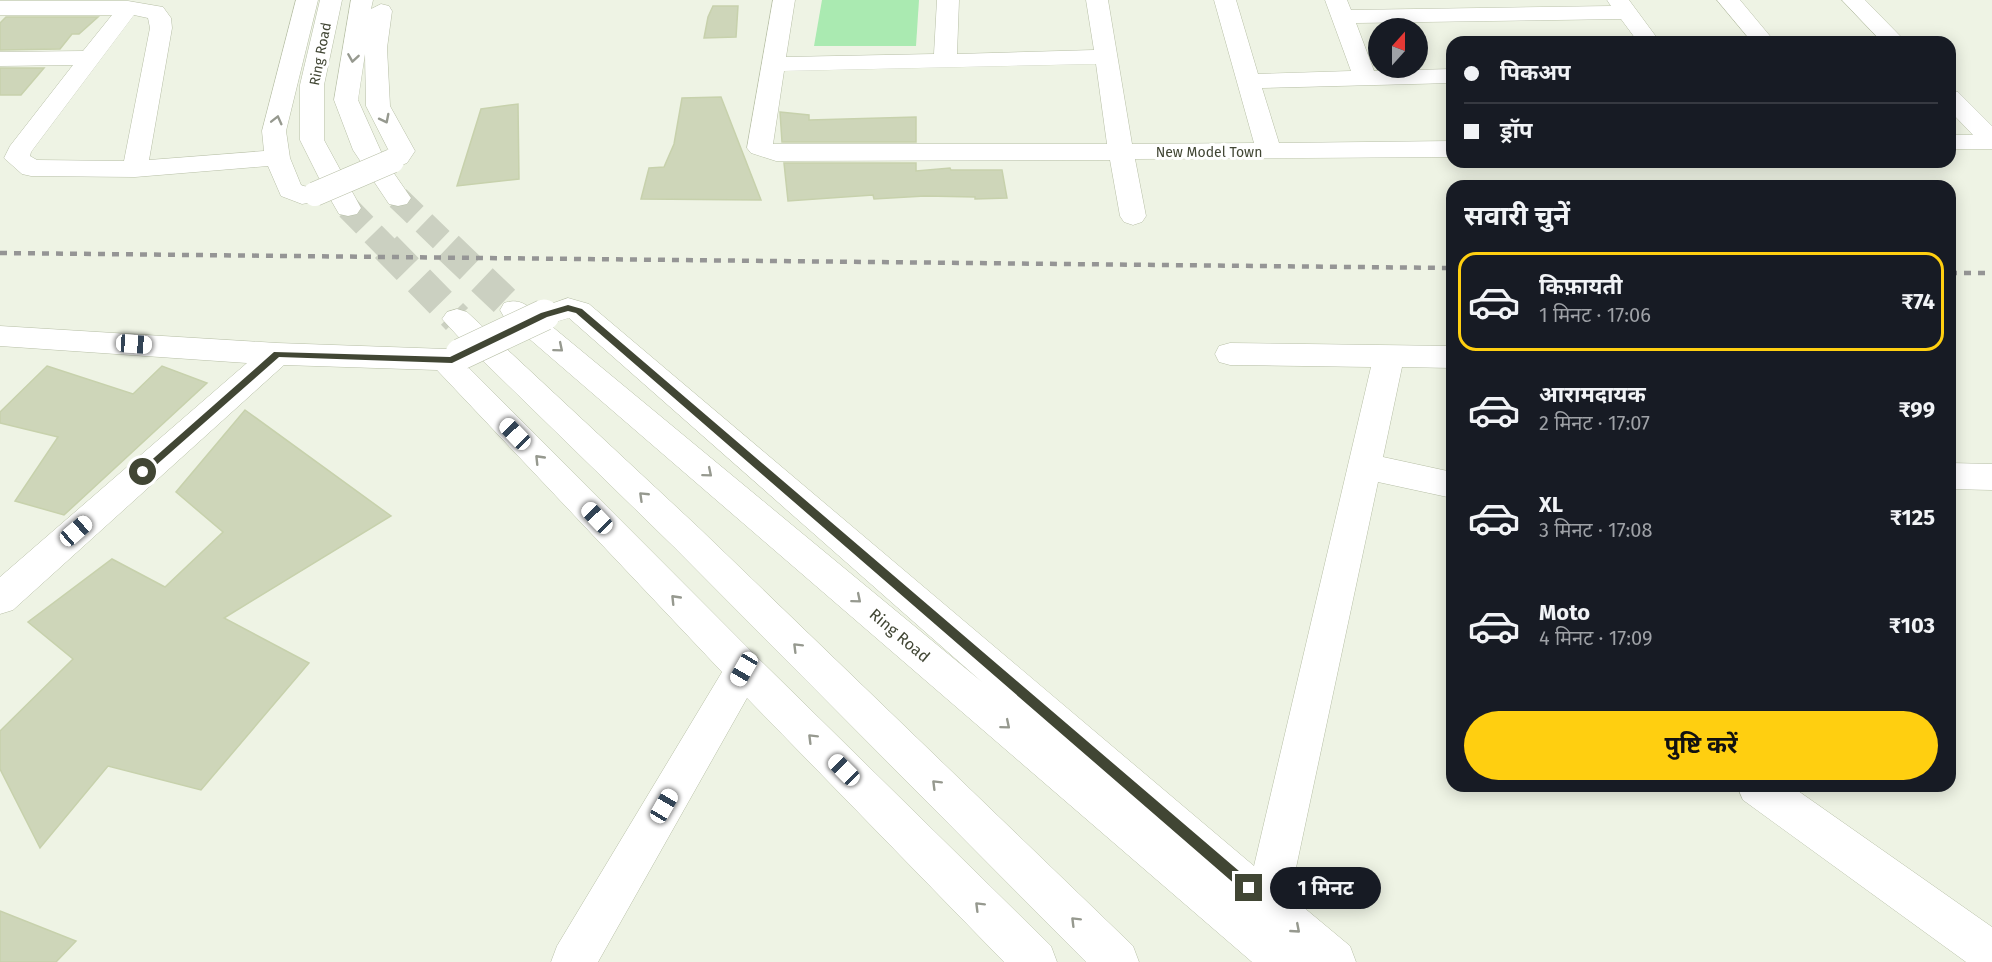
<!DOCTYPE html>
<html lang="hi">
<head>
<meta charset="utf-8">
<style>
  :root { --surface:#171b24; --page:#20242c; --text:#f1f3f6; --muted:#9ea1a6; --line:#363941; --accent:#ffcf10 }
  body { margin:0; font-family:"Fira Sans","Noto Sans Devanagari",sans-serif; background:var(--page); color:var(--text); height:100vh; display:flex; flex-direction:column; font-size:22px; white-space:nowrap }
  * { box-sizing:border-box; margin:0 }
  p { font-size:20px; color:var(--muted) }
  .icon { flex:none; width:33px; height:33px; fill:none; stroke:currentColor; stroke-width:2; stroke-linecap:round; stroke-linejoin:round }
  .map { position:relative; flex:1; overflow:hidden }
  .side { position:absolute; left:1446px; top:180px; width:510px; height:612px; display:flex; flex-direction:column; background:var(--surface); border-radius:18px; box-shadow:0 3px 15px #0003 }
  .side>* { flex:none }
  .guide { position:absolute; left:1446px; top:36px; width:510px; height:132px; border-radius:18px; box-shadow:0 3px 15px #0003; display:grid; align-content:center; height:132px; padding:0 18px; background:var(--surface) }
  .needle { width:39px; rotate:21deg }
  .buttons { position:absolute; left:1368px; top:18px; display:grid; gap:12px }
  .buttons a { display:grid; place-items:center; width:60px; height:60px; border-radius:50%; background:var(--surface); box-shadow:0 3px 15px #0003; font-size:30px }
  .end { position:absolute; width:27px; height:27px; margin:-14px; border:8px solid #414634; background:#fff; box-shadow:0 0 0 3px #fff }
  .from { border-radius:50% }
  .bubble { position:absolute; height:42px; border-radius:21px; background:var(--surface); box-shadow:0 3px 15px #0003; font-size:20px; font-weight:700; line-height:42px; text-align:center }
  .car { position:absolute; width:18px; height:36px; margin:-18px -9px; border-radius:8px; box-shadow:0 0 4px 2px #0007; background:linear-gradient(#fff 24%,#345 0 40%,#fff 0 76%,#345 0 86%,#fff 0) }
  .guide b { display:flex; align-items:center; gap:21px; height:57px; font-size:22px }
  .guide b+b { border-top:2px solid var(--line) }
  .guide i { width:15px; height:15px; background:var(--text) }
  ul { padding:0; list-style:none }
  li { display:flex; align-items:center; gap:18px; height:99px; margin:0 12px 9px; padding:0 6px; border:3px solid transparent; border-radius:18px }
  li div { flex:1 }
  li b { display:block; font-size:22px }
  li em { font-style:normal; font-weight:700 }
  li.current { border-color:var(--accent) }
  li>.icon { width:54px; height:54px; stroke-width:1.5 }
  h2 { padding:0 18px; font-size:27px; line-height:72px }
  .action { display:flex; gap:12px; margin-top:auto; padding:12px 18px }
  .action a { flex:1; height:69px; border-radius:36px; background:var(--accent); color:#111; font-size:24px; font-weight:700; line-height:69px; text-align:center }
  .map>svg:first-child { display:block }
</style>
</head>
<body>
<div class="map">
<svg width="1992" height="962" viewBox="0 0 1992 962">
  <rect width="100%" height="100%" fill="#eef3e4"/>
  <polygon fill="#aaeab1" points="822,0 919,0 916,46 814,46"/>
  <g fill="#ced6b9" stroke="#c7d1ac" stroke-width="1.5">
    <polygon points="713,6 738,6 736,37 704,38 708,17"/>
    <polygon points="6,17 98,17 79,34 72,34 60,49 0,50 0,23"/>
    <polygon points="0,68 44,68 21,95 0,95"/>
    <polygon points="721,97 761,200 641,199 649,168 664,167 674,144 682,98"/>
    <polygon points="518,104 519,179 457,186 481,109"/>
    <polygon points="780,112 809,115 809,120 916,117 916,142 782,142"/>
    <polygon points="784,163 916,163 916,171 950,168 951,170 1002,170 1007,198 975,199 975,197 925,196 874,199 873,195 788,201"/>
    <polygon points="47,366 133,394 162,366 207,383 64,515 15,501 58,437 0,423 0,412"/>
    <polygon points="245,410 391,516 224,618 309,663 201,790 108,766 40,848 0,769 0,731 73,659 28,622 112,559 165,587 223,532 176,492"/>
    <polygon points="0,911 76,941 56,962 0,962"/>
  </g>
  <g fill="none" stroke-linecap="round" stroke-linejoin="round">
    <g stroke="#cbd0c1" stroke-width="24" stroke-dasharray="24 12" stroke-linecap="butt">
      <polyline points="398,198 450,248"/>
      <polyline points="348,208 387,248"/>
    </g>
    <g stroke="#cbd0c1" stroke-width="31" stroke-dasharray="31 16" stroke-linecap="butt">
      <polyline points="386,247 457,319"/>
      <polyline points="448,247 514,310"/>
    </g>
    <g stroke="#b7bfa6" stroke-width="1">
      <g id="minor">
        <path d="M296,0H318L286,131L290,158L301,185C309,189 318,184 325,190L300,140V85L320,0H342L324,85V140L361,208L357,214L348,216L339,214L328,195L324,200L302,204L281,196L268,166L135,177L31,176L22,174L4,158L10,146L73,65L0,66V52L83,51L112,15H0V1H128L163,7L171,18L172,28L149,160L264,151L262,131ZM134,15L148,18L150,28L124,161L37,160L30,156L31,152Z"/>
        <path d="M351,0H373L371,9L381,4L389,6L392,11L387,48L390,106L415,151L407,163L391,169L411,198L407,204L398,206L389,204L353,150L334,100ZM365,54L366,106L389,151L383,156L358,100Z"/>
        <path d="M773,0H795L786,57L934,54L937,0H959L957,54L1094,50L1086,0H1108L1132,144L1254,143L1214,0H1236L1258,74L1351,71L1325,0H1347L1351,10L1611,6L1607,0H1629L1660,42H1638L1621,19L1356,23L1374,71L1452,69V83L1262,88L1279,143L1452,141V157L1135,159L1146,216L1142,222L1133,225L1124,222L1120,216L1110,160L776,161L751,153L747,148ZM1096,64L1107,144H773L784,71Z"/>
        <polygon points="1717,0 1740,0 1775,42 1752,42"/>
        <polygon points="1842,0 1865,0 1906,42 1882,42"/>
        <polygon points="1950,90 1958,92 1992,126 1992,149 1950,149 1950,135 1973,135 1950,111"/>
        <path d="M568,298L589,304L1254,866L1371,367L1230,365L1219,362L1215,354L1219,346L1230,343L1452,346V368L1402,367L1383,457L1452,472V498L1378,482L1290,896L1350,946L1356,962H1252L504,317L500,310L504,303C516,299 523,302 533,310ZM569,318L982,682L549,324Z"/>
        <polygon points="457,309 467,312 698,527 1133,946 1139,962 1086,962 674,547 476,354 466,365 757,657 1051,946 1057,962 1004,962 747,698 598,962 551,962 557,946 722,672 437,370 284,365 13,610 0,614 0,577 247,363 0,346 0,326 277,343 446,349 461,343 466,345 442,319 447,312"/>
        <polygon points="1950,463 1992,464 1992,490 1950,489"/>
        <polygon points="1737,786 1791,786 1992,927 1992,962 1966,962 1743,800"/>
      </g>
    </g>
    <use href="#minor" fill="#fff" fill-rule="evenodd"/>
    <g stroke="#959595" stroke-width="4.5" stroke-dasharray="7 7" stroke-linecap="butt">
      <polyline points="0,253 1452,268"/>
      <polyline points="1950,273 1992,273"/>
    </g>
    <g stroke="#b7bfa6" stroke-width="25" stroke-linecap="butt">
      <polyline id="minor-bridge-far1" points="315,194 392,161"/>
    </g>
    <g stroke="#b7bfa6" stroke-width="32" stroke-linecap="butt">
      <polyline id="minor-bridge" points="461,354 544,315"/>
    </g>
    <use href="#minor-bridge-far1" stroke="#fff" stroke-width="24"/>
    <use href="#minor-bridge" stroke="#fff" stroke-width="31"/>
  </g>
  <defs><path id="oneway-chevron" d="M-2-3.5L2.5 0L-2 3.5" fill="none" stroke-width="1.6" stroke-linecap="round" stroke-linejoin="round" transform="scale(1.5)"/></defs>
  <g stroke="#96998f">
    <use href="#oneway-chevron" transform="translate(353 58) rotate(99)"/>
    <use href="#oneway-chevron" transform="translate(385 119) rotate(63)"/>
    <use href="#oneway-chevron" transform="translate(277 120) rotate(-76)"/>
    <use href="#oneway-chevron" transform="translate(559 348) rotate(40)"/>
    <use href="#oneway-chevron" transform="translate(539 459) rotate(-134)"/>
    <use href="#oneway-chevron" transform="translate(708 473) rotate(40)"/>
    <use href="#oneway-chevron" transform="translate(643 496) rotate(-136)"/>
    <use href="#oneway-chevron" transform="translate(675 599) rotate(-134)"/>
    <use href="#oneway-chevron" transform="translate(857 599) rotate(40)"/>
    <use href="#oneway-chevron" transform="translate(797 647) rotate(-135)"/>
    <use href="#oneway-chevron" transform="translate(1006 725) rotate(40)"/>
    <use href="#oneway-chevron" transform="translate(812 738) rotate(-135)"/>
    <use href="#oneway-chevron" transform="translate(936 784) rotate(-135)"/>
    <use href="#oneway-chevron" transform="translate(979 906) rotate(-135)"/>
    <use href="#oneway-chevron" transform="translate(1075 921) rotate(-135)"/>
    <use href="#oneway-chevron" transform="translate(1296 929) rotate(41)"/>
  </g>
  <polygon fill="#414634" points="568,305 582,309 1253,883 1255,888 1253,892 1249,894 1244,892 576,313 568,311 547,317 452,363 279,357 146,474 139,474 138,472 274,352 450,357 541,313"/>
  <g text-anchor="middle" stroke-width="6" stroke-linejoin="round" paint-order="stroke">
    <g font-size="14" fill="#414634" stroke="#fff">
      <text transform="translate(320 54) rotate(-79)" y="5">Ring Road</text>
      <text x="1209" y="157">New Model Town</text>
    </g>
    <g font-size="16" fill="#414634" stroke="#fff">
      <text transform="translate(900 635) rotate(40)" y="6">Ring Road</text>
    </g>
  </g>
</svg>
<div class="buttons">
<a><svg class="needle" viewBox="-14 -14 28 28"><path d="M0-13l5 13h-10z" fill="#e53935"/><path d="M0 13l5-13h-10z" fill="#9ea1a6"/></svg></a>
</div>
<i class="end from" style="left:143px;top:472px"></i>
<i class="end" style="left:1249px;top:888px"></i>
<div class="bubble" style="left:1270px;top:867px;width:111px">1 मिनट</div>
<i class="car" style="left:134px;top:344px;rotate:94deg"></i>
<i class="car" style="left:515px;top:434px;rotate:316deg"></i>
<i class="car" style="left:597px;top:518px;rotate:316deg"></i>
<i class="car" style="left:76px;top:531px;rotate:49deg"></i>
<i class="car" style="left:744px;top:669px;rotate:210deg"></i>
<i class="car" style="left:844px;top:770px;rotate:315deg"></i>
<i class="car" style="left:664px;top:806px;rotate:30deg"></i>
<div class="guide">
<b><i class="from"></i>पिकअप</b>
<b><i></i>ड्रॉप</b>
</div>
<section class="side">
<h2>सवारी चुनें</h2>
<ul>
<li class="current"><svg class="icon" aria-label="car" viewBox="0 0 24 24"><path d="M5 17H2v-5l4-1 3-4h7l3 4 3 1v5h-3M9 17h6M6 11h13"/><circle cx="7" cy="17" r="2"/><circle cx="17" cy="17" r="2"/></svg><div><b>किफ़ायती</b><p>1 मिनट · 17:06</p></div><em>₹74</em></li>
<li><svg class="icon" aria-label="car" viewBox="0 0 24 24"><path d="M5 17H2v-5l4-1 3-4h7l3 4 3 1v5h-3M9 17h6M6 11h13"/><circle cx="7" cy="17" r="2"/><circle cx="17" cy="17" r="2"/></svg><div><b>आरामदायक</b><p>2 मिनट · 17:07</p></div><em>₹99</em></li>
<li><svg class="icon" aria-label="car" viewBox="0 0 24 24"><path d="M5 17H2v-5l4-1 3-4h7l3 4 3 1v5h-3M9 17h6M6 11h13"/><circle cx="7" cy="17" r="2"/><circle cx="17" cy="17" r="2"/></svg><div><b>XL</b><p>3 मिनट · 17:08</p></div><em>₹125</em></li>
<li><svg class="icon" aria-label="car" viewBox="0 0 24 24"><path d="M5 17H2v-5l4-1 3-4h7l3 4 3 1v5h-3M9 17h6M6 11h13"/><circle cx="7" cy="17" r="2"/><circle cx="17" cy="17" r="2"/></svg><div><b>Moto</b><p>4 मिनट · 17:09</p></div><em>₹103</em></li>
</ul>
<div class="action"><a>पुष्टि करें</a></div>
</section>
</div>
</body>
</html>
